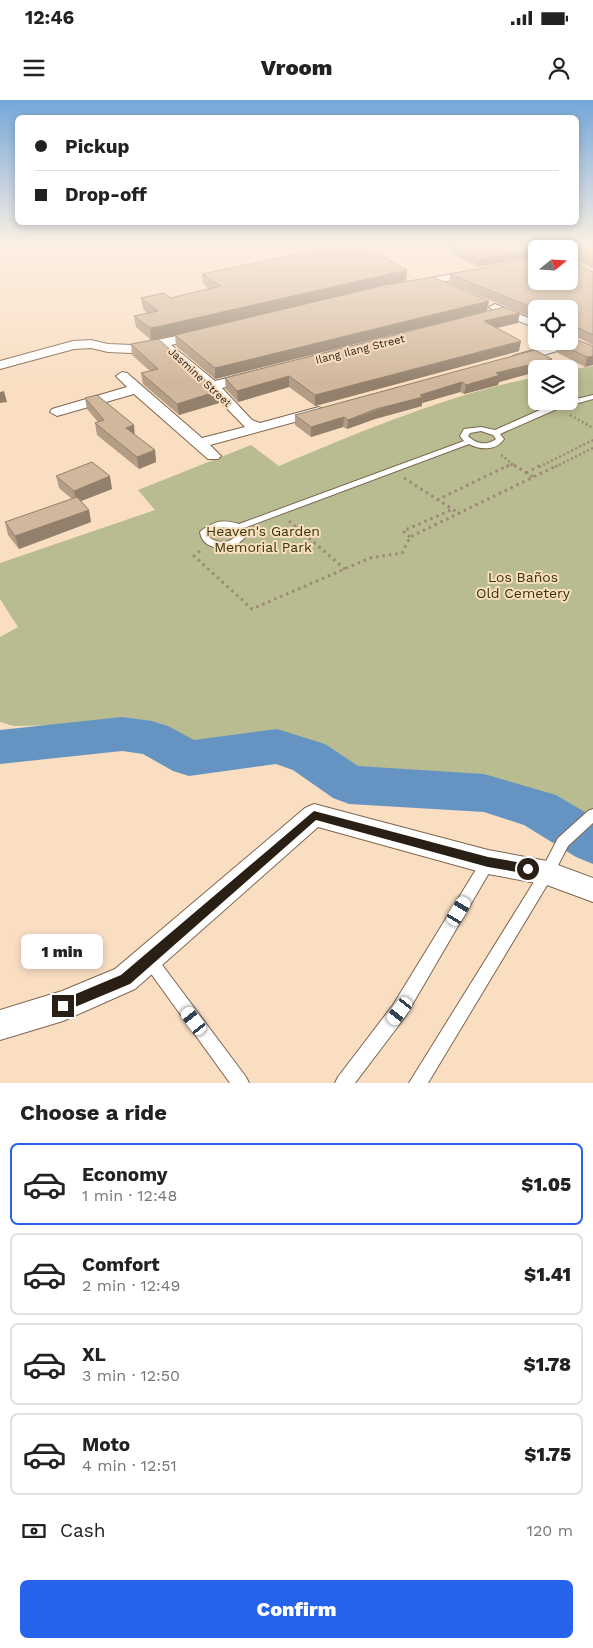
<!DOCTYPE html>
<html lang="en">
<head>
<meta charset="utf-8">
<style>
  :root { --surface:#fff; --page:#f2f2f2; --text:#222; --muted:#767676; --line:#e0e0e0; --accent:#2563eb }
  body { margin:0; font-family:"Work Sans",sans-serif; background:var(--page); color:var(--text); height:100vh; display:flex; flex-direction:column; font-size:19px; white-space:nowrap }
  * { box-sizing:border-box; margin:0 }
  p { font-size:16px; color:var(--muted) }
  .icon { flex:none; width:28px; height:28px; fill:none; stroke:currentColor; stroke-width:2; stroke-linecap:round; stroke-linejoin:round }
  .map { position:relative; height:983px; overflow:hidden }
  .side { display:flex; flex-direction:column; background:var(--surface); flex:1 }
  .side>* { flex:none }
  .banner { position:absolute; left:15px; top:15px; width:564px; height:110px; border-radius:8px; box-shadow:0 2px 8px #0003; display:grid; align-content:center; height:110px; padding:0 20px; background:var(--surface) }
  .needle { width:32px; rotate:72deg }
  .fabs { position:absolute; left:528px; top:140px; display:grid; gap:10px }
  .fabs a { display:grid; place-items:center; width:50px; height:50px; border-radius:8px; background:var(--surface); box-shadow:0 2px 8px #0003; font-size:25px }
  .end { position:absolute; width:22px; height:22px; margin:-11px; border:6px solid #291f15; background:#fff; box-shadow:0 0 0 2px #fff }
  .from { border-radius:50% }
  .bubble { position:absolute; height:35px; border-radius:8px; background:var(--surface); box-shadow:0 2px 8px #0003; font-size:16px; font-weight:800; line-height:35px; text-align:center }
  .car { position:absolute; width:15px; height:30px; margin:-15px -8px; border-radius:6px; box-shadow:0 0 4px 1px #0007; background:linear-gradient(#fff 24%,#345 0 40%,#fff 0 76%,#345 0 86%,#fff 0) }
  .banner b { display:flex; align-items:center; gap:18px; height:48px; font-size:19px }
  .banner b+b { border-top:1px solid var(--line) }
  .banner i { width:12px; height:12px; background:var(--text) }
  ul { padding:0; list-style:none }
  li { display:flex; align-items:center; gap:15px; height:82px; margin:0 10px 8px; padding:0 10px; border:2px solid var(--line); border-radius:8px }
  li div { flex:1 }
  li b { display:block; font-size:19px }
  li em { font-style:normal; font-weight:800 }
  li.selected { border-color:var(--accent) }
  li>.icon { width:45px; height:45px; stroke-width:1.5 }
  h2 { padding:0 20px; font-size:22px; line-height:60px }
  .pay { display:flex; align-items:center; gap:12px; height:55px; padding:0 20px; font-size:19px }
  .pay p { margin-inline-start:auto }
  .cta { display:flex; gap:10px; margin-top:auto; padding:10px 20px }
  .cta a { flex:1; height:58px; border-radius:8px; background:var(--accent); color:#fff; font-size:20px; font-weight:800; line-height:58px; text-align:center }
  .status { display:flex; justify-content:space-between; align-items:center; height:35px; padding:0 25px; background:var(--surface); direction:ltr }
  .status svg { height:14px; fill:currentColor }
  header { display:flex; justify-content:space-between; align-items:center; height:65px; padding:0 20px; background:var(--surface); font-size:22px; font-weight:800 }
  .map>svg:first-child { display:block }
</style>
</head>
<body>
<div class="status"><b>12:46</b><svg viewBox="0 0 49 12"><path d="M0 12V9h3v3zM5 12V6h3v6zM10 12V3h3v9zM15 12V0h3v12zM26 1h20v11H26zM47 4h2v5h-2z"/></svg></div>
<header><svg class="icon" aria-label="menu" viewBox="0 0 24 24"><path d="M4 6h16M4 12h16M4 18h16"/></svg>Vroom<svg class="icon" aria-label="person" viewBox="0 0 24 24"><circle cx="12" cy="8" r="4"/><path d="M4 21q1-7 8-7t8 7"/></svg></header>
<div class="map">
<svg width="593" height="983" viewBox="0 0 593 983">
  <rect width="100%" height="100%" fill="#f9dec2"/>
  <path fill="#b9bc90" d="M593,266V730L517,689L354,677L307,641L192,647L131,624L14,626L0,622V537L18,527L0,499V463L155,410L138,390L251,345L279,366C362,331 447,295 536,277V301H569V270Z"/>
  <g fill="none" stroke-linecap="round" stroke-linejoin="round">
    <polygon fill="#6694c2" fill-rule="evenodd" points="122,617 152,621 168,626 194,640 277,629 325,644 358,666 484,674 556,695 593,717 593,764 576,757 524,725 484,712 349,704 333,698 293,670 276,664 189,676 173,671 143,654 122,651 0,664 0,630"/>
    <g stroke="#7e664e" stroke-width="2">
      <g id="service">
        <path d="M593,295V299L557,309L500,334L504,339C496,351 480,350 469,344L244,428L247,434C238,452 203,454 200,432L202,430C216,421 222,419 239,424L464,341L460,336L464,329L481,327L495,330L551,305ZM481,331L493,335L496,339C487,346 476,344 468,336L470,333ZM219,427L235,429L237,434C230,444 220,444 210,438V433Z"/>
        <polygon points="593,709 593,723 568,746 552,777 428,983 409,983 542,769 558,738 588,711"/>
        <polygon points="488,756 493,758 495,762 493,766 405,917 355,983 335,983 338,977 393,905 483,758"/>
        <polygon points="149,851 154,854 246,977 249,983 230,983 144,864 141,859 144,854"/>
      </g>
    </g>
    <g stroke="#7e664e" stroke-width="2">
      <g id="minor">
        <polygon points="474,170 479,173 478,175 415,187 410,184 415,181"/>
        <polygon points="495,204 536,221 536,228 504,215 222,288 252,320 260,323 319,307 326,311 324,314 210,345 221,356 218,359 208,359 134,294 57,316 50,312 52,309 127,287 116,276 122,272 127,273 202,338 245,327 208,289 159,247 132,253 108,252 91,248 74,249 0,269 0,261 73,241 91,240 108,244 132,245 201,231 205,232 207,235 205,238 171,245 215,281 494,211 489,207"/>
        <polygon points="573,238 579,242 577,245 517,263 511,259 513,256 563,241 569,241"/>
        <polygon points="314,704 488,750 547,761 593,778 593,802 547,785 488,774 318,727 135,889 63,921 0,940 0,910 62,891 115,869 305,708"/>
      </g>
    </g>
    <g stroke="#9d8975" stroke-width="2.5" stroke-dasharray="2 2.5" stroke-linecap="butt">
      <polyline points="570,315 593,328"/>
      <polyline points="501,355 516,367"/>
      <polyline points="506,367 512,364"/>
      <polyline points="539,367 593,340"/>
      <polyline points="555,367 593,348"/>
    </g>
    <g stroke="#9d8975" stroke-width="3" stroke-dasharray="2.5 4" stroke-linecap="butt">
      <polyline points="514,365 533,377"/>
      <polyline points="526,373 541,365"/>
      <polyline points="404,378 460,414"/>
      <polyline points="437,400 509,365"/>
      <polyline points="289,421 346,470"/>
      <polyline points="410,437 403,431 451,410"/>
      <polyline points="200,451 194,456 252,509 370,458 402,453 410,437 558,365"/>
    </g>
    <use href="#service" fill="#fff" fill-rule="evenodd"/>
    <use href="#minor" fill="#fff" fill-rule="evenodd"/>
  </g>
  <g fill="#b49d86">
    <polygon points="442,145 593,145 593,168 570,157 570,160 593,172 593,245 569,233 569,209 536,209 536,219 449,183 450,174 569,181 536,149 536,157 478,167 451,154 451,150"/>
    <polygon points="407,170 406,181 396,183 487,211 215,279 176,246 175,235 218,225 163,238 151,240 136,227 134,216 147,213 143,209 141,198 170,198 209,189 203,184 202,174"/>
    <polygon points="518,223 497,228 519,251 315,306 289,287 238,302 226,289 225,278"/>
    <polygon points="558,243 593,246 585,267 556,252"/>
    <polygon points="131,244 218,291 219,303 179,315 143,284 141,273 150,271 132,255"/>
    <polygon points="535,250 550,268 499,282 498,285 464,294 460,292 422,303 422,306 375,319 347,329 343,327 311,337 295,325 295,315"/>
    <polygon points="85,298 135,335 155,350 156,362 139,369 97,335 95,323 98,322 87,309"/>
    <polygon points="56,376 112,389 81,401 89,410 91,422 19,449 8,435 5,422 72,399 59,388"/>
  </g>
  <g fill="#92806d">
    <polygon points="536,149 536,157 478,167 479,159"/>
    <polygon points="407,170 406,181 163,238 151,240 150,228"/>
    <polygon points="489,201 487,211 215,279 215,268"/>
    <polygon points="520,213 518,223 483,231 484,221"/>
    <polygon points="521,241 519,251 315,306 315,295"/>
    <polygon points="593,256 593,265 585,267 587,257"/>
    <polygon points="552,259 550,268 536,269 536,272 499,282 498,285 464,294 466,285 496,273"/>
    <polygon points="289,276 289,287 238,302 237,291"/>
    <polygon points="462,282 460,292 422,303 422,306 375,319 347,329 348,320 420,295"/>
    <polygon points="4,291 7,302 0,303 0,292"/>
    <polygon points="218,291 219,303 179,315 177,304"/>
    <polygon points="344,317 343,327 311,337 311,327"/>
    <polygon points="134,325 135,337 126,328"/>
    <polygon points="155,350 156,362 139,369 137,357"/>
    <polygon points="110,376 112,389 76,403 74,391"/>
    <polygon points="89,410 91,422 19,449 15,436"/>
  </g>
  <g fill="#d1b79c" stroke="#92806d">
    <polygon points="342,145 360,145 407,170 161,226 150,228 134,216 158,211 141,198 164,193 170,198 221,186 202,174"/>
    <polygon points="453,145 593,145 593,159 569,148 570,160 593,172 593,235 569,223 569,209 536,209 450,174 536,158 536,181 569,181 569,149 536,149 479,159 451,146"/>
    <polygon points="433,177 489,201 215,268 175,235 385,185"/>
    <polygon points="504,207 520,213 484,221 521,241 315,295 289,276 237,291 225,278"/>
    <polygon points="158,239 218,291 177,304 141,273 158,269 131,244"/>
    <polygon points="574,239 593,246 593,256 587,257 558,243 564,241 569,241 569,240"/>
    <polygon points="535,250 552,259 496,273 500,275 466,285 462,282 420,295 423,297 376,309 348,320 344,317 311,327 295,315"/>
    <polygon points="97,295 134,325 126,328 155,350 137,357 95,323 104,320 85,298"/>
    <polygon points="92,362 110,376 74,391 56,376"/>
    <polygon points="77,397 89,410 15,436 5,422"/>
  </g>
  <linearGradient id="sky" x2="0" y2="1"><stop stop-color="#74a7d9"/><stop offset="0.51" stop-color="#fcf0e4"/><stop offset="1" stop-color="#fcf0e4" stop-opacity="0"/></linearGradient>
  <rect width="593" height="283" fill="url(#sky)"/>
  <polygon fill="#291f15" points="314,711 488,757 528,764 532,766 533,769 532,773 528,774 488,767 316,720 130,884 63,912 59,910 57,906 59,901 121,875"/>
  <g text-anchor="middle" stroke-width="4" stroke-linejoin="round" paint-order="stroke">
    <g font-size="11" fill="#291f15" stroke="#f9dec2">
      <text transform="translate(360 249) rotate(-14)" y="4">Ilang Ilang Street</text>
      <text transform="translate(200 277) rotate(43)" y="4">Jasmine Street</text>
    </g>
    <g font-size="14" fill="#353601" stroke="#f9dec2">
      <text x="263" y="436">Heaven's Garden<tspan x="263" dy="16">Memorial Park</tspan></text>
      <text x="523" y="482">Los Baños<tspan x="523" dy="16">Old Cemetery</tspan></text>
    </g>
  </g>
</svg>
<div class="fabs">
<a><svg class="needle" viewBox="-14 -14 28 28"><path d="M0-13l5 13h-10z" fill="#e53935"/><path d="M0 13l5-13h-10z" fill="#767676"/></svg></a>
<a><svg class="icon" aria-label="locate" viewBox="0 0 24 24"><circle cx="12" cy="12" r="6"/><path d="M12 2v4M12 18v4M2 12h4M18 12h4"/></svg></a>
<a><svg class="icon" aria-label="layers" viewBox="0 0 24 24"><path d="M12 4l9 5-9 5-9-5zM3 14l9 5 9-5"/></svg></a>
</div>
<i class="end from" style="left:528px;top:769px"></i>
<i class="end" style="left:63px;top:906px"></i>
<div class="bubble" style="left:21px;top:834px;width:82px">1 min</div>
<i class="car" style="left:459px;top:811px;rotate:31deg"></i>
<i class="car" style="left:400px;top:911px;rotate:218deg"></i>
<i class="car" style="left:194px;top:921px;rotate:323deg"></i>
<div class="banner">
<b><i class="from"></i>Pickup</b>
<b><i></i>Drop-off</b>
</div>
</div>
<section class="side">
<h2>Choose a ride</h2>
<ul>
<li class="selected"><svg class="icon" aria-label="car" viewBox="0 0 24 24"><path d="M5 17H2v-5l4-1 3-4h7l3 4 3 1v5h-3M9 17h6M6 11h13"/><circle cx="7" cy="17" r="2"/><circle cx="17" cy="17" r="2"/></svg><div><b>Economy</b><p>1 min · 12:48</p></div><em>$1.05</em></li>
<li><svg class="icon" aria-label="car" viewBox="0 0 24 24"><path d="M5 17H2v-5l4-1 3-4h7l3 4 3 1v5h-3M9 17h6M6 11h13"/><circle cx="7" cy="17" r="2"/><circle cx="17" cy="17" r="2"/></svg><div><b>Comfort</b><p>2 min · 12:49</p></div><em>$1.41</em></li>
<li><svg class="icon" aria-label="car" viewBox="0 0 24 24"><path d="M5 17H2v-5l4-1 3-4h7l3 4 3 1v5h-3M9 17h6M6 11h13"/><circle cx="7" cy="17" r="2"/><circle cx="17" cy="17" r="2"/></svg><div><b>XL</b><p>3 min · 12:50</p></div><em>$1.78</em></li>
<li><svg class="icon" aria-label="car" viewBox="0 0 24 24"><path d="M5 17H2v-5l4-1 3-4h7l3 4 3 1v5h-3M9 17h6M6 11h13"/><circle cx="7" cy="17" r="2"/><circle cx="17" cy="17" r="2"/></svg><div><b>Moto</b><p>4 min · 12:51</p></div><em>$1.75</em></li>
</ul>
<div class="pay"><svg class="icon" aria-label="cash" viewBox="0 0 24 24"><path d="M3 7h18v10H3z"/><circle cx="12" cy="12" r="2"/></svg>Cash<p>120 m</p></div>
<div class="cta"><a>Confirm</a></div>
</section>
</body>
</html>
